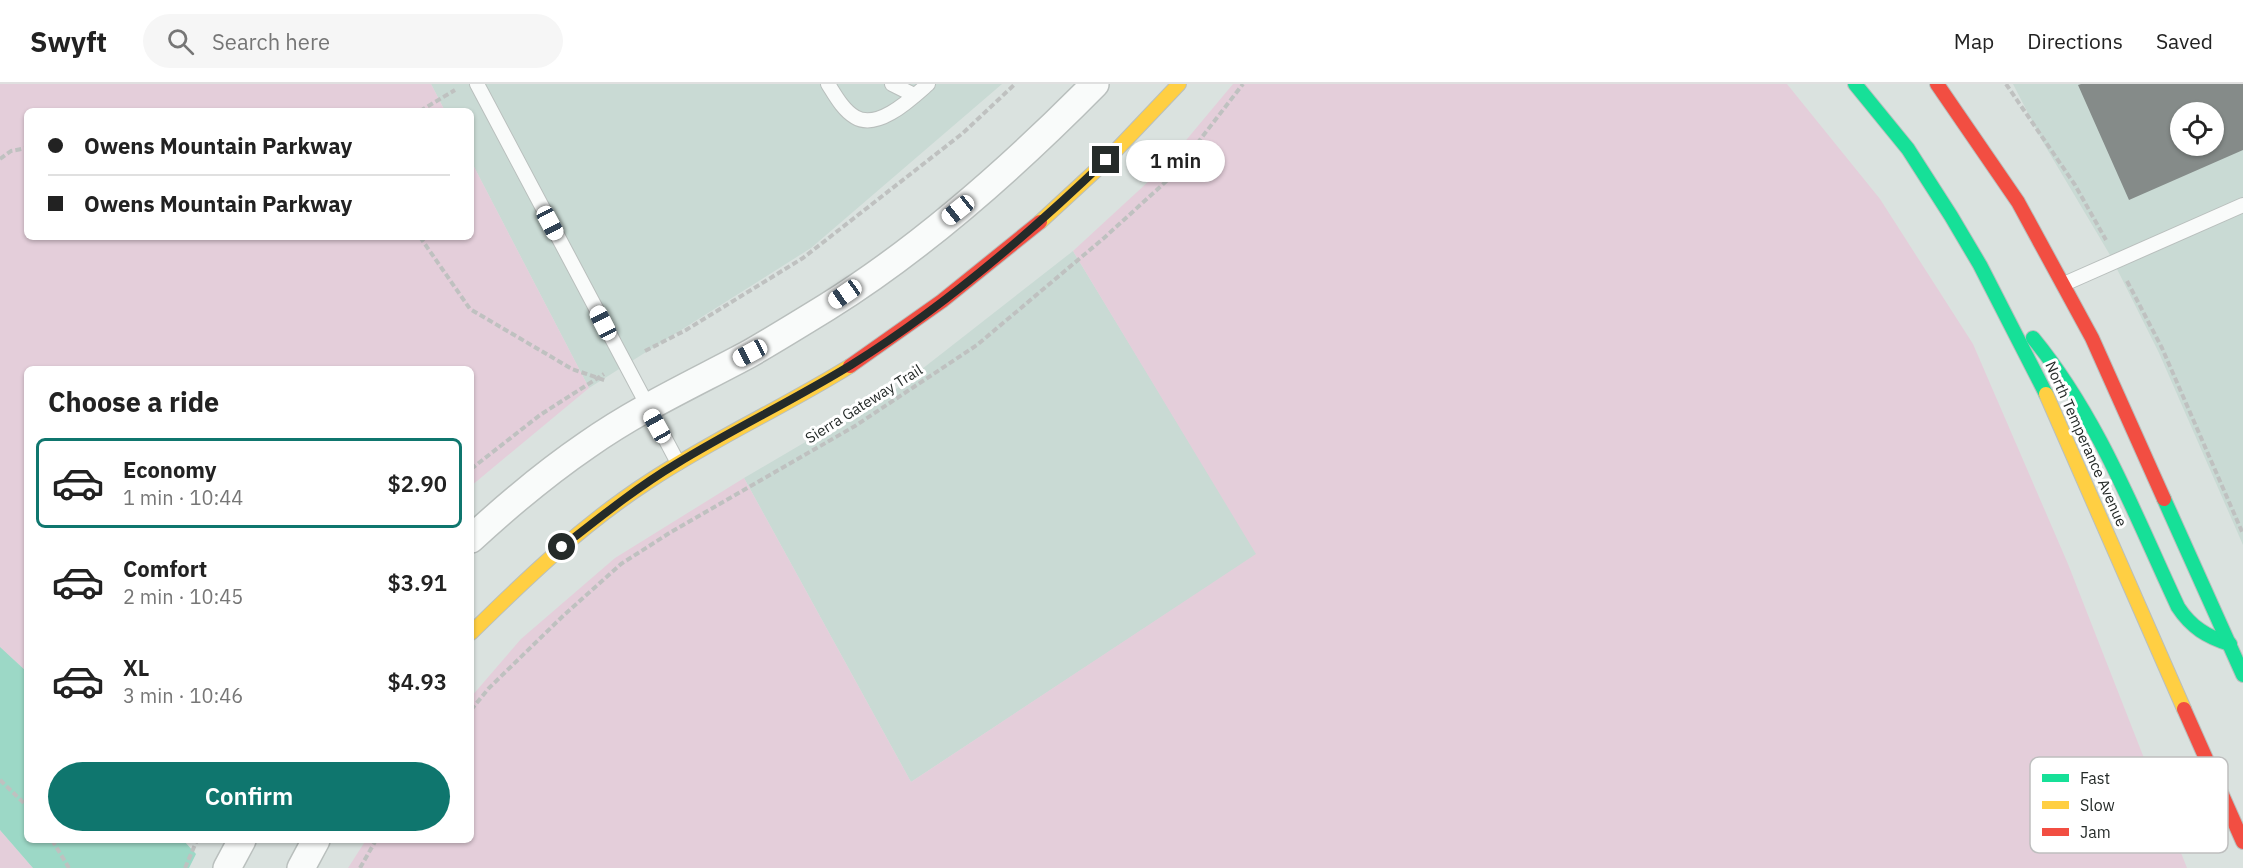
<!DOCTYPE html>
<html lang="en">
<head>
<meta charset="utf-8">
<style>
  :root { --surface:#fff; --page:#f6f6f6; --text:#222; --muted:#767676; --line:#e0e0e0; --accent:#0f766e }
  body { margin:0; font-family:"IBM Plex Sans",sans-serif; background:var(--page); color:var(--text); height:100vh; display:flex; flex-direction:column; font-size:22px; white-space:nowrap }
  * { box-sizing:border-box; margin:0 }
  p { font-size:20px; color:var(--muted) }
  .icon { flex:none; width:33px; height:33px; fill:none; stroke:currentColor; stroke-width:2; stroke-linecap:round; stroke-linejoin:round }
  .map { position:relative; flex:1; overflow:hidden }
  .panel { position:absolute; left:24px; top:282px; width:450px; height:477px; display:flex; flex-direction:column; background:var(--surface); border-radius:9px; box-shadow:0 2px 4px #0004 }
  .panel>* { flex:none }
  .banner { position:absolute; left:24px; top:24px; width:450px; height:132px; border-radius:9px; box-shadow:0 2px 4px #0004; display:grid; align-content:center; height:132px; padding:0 24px; background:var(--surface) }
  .buttons { position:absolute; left:2170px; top:18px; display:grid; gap:12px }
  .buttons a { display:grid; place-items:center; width:54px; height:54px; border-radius:50%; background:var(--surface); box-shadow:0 2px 4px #0004; font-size:30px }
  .end { position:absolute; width:27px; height:27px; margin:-14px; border:8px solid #252b29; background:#fff; box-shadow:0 0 0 3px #fff }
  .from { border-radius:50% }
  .bubble { position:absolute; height:42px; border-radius:21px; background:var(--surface); box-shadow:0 2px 4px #0004; font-size:20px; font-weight:600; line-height:42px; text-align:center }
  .car { position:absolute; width:18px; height:36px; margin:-18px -9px; border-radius:8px; box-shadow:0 0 4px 2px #0007; background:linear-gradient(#fff 24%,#345 0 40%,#fff 0 76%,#345 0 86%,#fff 0) }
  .banner b { display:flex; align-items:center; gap:21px; height:57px; font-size:22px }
  .banner b+b { border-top:2px solid var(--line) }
  .banner i { width:15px; height:15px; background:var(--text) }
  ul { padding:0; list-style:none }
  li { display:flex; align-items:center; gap:18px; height:90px; margin:0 12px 9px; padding:0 12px; border:3px solid transparent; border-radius:9px }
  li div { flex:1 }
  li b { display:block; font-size:22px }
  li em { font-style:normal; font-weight:600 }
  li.current { border-color:var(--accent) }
  li>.icon { width:54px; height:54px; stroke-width:1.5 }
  h2 { padding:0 24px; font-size:27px; line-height:72px }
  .primary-button { display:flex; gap:12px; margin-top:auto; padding:12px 24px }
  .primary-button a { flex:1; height:69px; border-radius:36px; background:var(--accent); color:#fff; font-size:24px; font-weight:600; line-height:69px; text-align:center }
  header { display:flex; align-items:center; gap:36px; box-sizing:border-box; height:84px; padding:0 30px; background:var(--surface); border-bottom:2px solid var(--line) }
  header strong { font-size:28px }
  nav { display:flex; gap:33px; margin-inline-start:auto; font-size:21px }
  .search { width:420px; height:54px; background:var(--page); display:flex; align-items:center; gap:15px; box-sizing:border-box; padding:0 21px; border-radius:33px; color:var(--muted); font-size:22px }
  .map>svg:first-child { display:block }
</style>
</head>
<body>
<header>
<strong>Swyft</strong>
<div class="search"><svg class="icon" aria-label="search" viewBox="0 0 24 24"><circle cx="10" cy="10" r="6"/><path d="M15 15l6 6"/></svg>Search here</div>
<nav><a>Map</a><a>Directions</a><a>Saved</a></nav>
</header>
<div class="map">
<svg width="2243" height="784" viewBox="0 0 2243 784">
  <rect width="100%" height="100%" fill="#dae2df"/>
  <g fill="#c9dad4" fill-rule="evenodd">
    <polygon points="431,0 1002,0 811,164 589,304 471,77 471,27 445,27"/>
    <path d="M2013,0H2243V461L2159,269L2110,171L2044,60ZM2181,28H2214V62H2181Z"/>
    <polygon points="1073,167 1257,470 911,698 744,394 899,303"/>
  </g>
  <g fill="#e4ceda">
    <polygon points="0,0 431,0 445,27 27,27 27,153 471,153 471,77 589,304 471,402 471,285 27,285 27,588 0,563"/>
    <polygon points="1233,0 1787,0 1880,115 1973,260 2068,480 2187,784 348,784 366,756 471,756 471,613 521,555 615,474 744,394 911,698 1256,470 1073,167 1162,85"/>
    <polygon points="0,746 33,784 0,784"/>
  </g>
  <polygon fill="#9cd8c6" points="0,563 27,588 27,756 183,756 196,770 189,784 33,784 0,746"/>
  <path fill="#858b89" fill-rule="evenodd" d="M2081,0H2243V66L2129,116L2078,1ZM2181,28H2214V62H2181Z"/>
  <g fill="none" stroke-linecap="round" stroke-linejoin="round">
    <g stroke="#b9bfbd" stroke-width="16">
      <g id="lane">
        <polyline points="477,0 678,379"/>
        <path d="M828,0C835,11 843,26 855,33C878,47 912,14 928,0"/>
        <polyline points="892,0 914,11"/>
        <polyline points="2064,200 2243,121"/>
      </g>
    </g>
    <g stroke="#b9bfbd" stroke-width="30">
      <g id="street">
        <path d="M471,455C508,421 546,389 587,361C638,325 695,299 749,270C775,255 801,239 827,223C925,162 1014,82 1095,0"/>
        <polyline points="227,784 242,756"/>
        <polyline points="301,784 316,756"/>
      </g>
    </g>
    <g stroke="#b9bfbd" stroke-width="16">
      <g id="fast">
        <polyline points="1855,0 1908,65 1951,132 1980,181 2046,310"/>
        <path d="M2033,254C2098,333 2135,431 2178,523C2191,543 2207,553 2230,560"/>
        <polyline points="2164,415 2243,591"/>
      </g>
    </g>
    <g stroke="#b9bfbd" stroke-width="16">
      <g id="slow">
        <polyline points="1040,138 1105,78 1179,0"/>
        <polyline points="2046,310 2184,625"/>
        <path d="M471,549C527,494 582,441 648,398C713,355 784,323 850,282"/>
      </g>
    </g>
    <g stroke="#b9bfbd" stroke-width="16">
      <g id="jam">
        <polyline points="1937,0 2018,118 2092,254 2164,415"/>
        <polyline points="850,282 942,217 1040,138"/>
        <polyline points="2184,625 2243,758"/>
      </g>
    </g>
    <g stroke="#bfc1c0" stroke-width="4" stroke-dasharray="6 3" stroke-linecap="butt">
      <polyline points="2006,0 2075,101 2106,156"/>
      <polyline points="420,27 455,6"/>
      <polyline points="0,75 11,67 27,64"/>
      <polyline points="420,153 470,225 572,285 607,297"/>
      <polyline points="2127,197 2162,264 2243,450"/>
      <polyline points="645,267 686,246 803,174 963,49 1015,0"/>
      <polyline points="471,385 540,331 604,290"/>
      <polyline points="471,626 489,604 564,531 621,480 671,448 855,342 977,261 1104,154 1172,92 1243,0"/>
      <polyline points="0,696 27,722"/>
      <polyline points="52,756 69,784"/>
      <polyline points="185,784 197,756"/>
      <polyline points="360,784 376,756"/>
    </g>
    <use href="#lane" stroke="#f9fbfa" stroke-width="14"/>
    <use href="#street" stroke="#f9fbfa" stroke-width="27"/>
    <use href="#fast" stroke="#16e098" stroke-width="14"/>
    <use href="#slow" stroke="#ffcf43" stroke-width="14"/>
    <use href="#jam" stroke="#f24e42" stroke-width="14"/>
  </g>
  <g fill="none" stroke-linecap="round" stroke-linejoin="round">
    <path stroke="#252b29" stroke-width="8" d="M562,463C599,434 636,404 676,380C733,345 794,316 851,281C944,223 1027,152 1106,76"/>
  </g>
  <g text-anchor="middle" stroke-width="6" stroke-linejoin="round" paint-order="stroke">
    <g font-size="15" fill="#252b29" stroke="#fff">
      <text transform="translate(864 320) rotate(-32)" y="5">Sierra Gateway Trail</text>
      <text transform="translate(2086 360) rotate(66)" y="5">North Temperance Avenue</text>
    </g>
  </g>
  <rect x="2030" y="673" width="198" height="96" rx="9" fill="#fff" stroke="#bebfbf" stroke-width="1.5"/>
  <rect x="2042" y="690" width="27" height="8" fill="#16e098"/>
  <rect x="2042" y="717" width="27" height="8" fill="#ffcf43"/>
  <rect x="2042" y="744" width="27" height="8" fill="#f24e42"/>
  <g font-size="16" fill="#252b29">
    <text x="2080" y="700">Fast</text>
    <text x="2080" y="727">Slow</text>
    <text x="2080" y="754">Jam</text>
  </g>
</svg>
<div class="buttons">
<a><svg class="icon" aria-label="locate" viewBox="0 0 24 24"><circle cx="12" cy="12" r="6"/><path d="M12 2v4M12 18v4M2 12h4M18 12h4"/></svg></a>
</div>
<i class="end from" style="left:562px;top:463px"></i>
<i class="end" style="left:1106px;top:76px"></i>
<div class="bubble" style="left:1126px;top:56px;width:99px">1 min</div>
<i class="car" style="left:958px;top:126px;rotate:231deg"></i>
<i class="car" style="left:550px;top:139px;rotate:152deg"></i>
<i class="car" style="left:845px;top:210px;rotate:235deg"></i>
<i class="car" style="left:603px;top:239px;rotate:333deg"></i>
<i class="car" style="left:750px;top:269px;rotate:242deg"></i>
<i class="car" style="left:657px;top:342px;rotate:331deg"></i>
<div class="banner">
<b><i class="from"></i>Owens Mountain Parkway</b>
<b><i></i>Owens Mountain Parkway</b>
</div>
<section class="panel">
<h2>Choose a ride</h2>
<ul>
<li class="current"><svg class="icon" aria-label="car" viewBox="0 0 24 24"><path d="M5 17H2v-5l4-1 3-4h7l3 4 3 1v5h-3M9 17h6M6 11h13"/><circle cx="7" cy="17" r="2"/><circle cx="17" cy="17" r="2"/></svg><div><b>Economy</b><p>1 min · 10:44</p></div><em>$2.90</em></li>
<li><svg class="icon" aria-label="car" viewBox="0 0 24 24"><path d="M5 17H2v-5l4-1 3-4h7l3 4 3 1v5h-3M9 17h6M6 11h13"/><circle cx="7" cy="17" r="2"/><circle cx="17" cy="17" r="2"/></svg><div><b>Comfort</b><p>2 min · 10:45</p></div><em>$3.91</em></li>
<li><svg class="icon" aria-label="car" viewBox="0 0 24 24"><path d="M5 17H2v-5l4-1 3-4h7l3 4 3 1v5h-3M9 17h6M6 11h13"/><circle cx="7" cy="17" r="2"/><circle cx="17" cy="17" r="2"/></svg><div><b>XL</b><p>3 min · 10:46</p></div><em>$4.93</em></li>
</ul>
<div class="primary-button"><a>Confirm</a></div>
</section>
</div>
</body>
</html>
